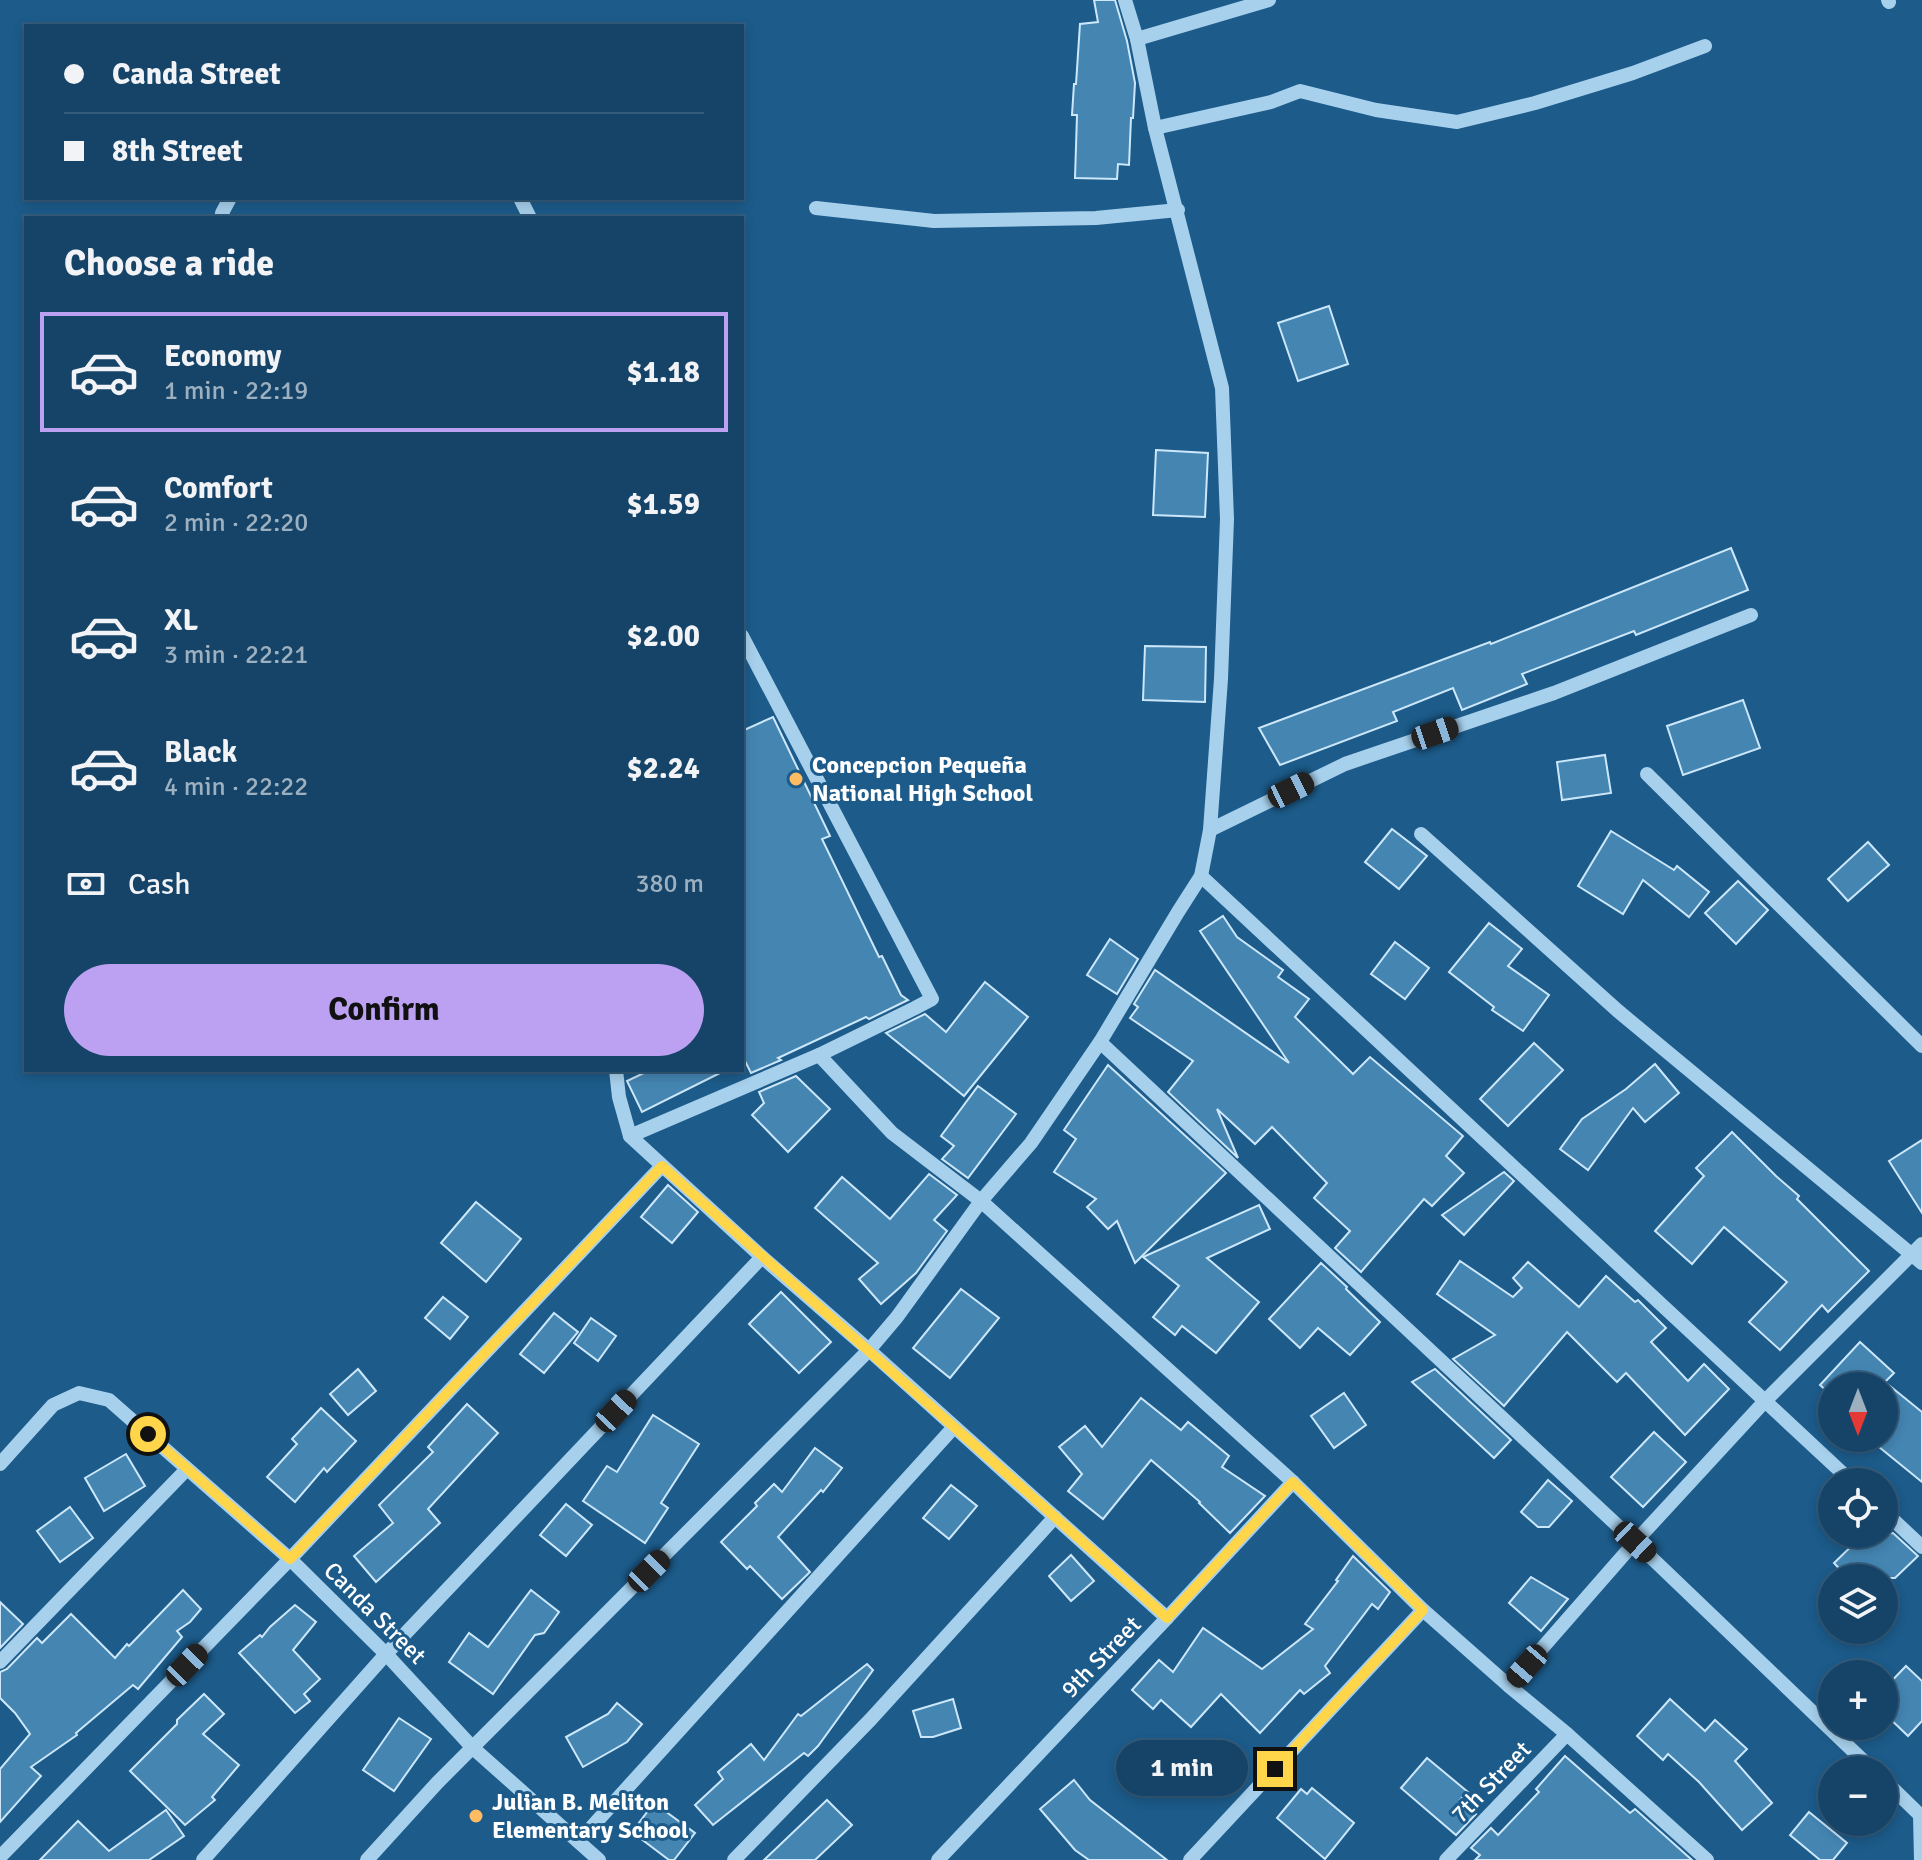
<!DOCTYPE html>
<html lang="en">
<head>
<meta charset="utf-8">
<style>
  :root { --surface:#154468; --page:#1e4b6e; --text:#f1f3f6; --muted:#9db0c0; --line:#345c7c; --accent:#bca0f2 }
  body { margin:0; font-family:Signika,sans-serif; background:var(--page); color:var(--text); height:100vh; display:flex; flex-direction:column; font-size:30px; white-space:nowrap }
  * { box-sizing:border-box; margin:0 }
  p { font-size:26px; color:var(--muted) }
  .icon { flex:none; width:44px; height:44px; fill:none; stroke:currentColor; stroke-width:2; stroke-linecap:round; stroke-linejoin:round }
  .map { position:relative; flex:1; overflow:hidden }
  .details { position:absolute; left:24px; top:216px; width:720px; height:856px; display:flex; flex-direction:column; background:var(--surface); border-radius:0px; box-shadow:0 4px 12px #0003,0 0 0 2px var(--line) }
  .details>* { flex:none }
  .guide { position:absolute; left:24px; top:24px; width:720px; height:176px; border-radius:0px; box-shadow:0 4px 12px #0003,0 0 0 2px var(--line); display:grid; align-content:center; height:176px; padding:0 40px; background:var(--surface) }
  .needle { width:52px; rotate:180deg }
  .controls { position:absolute; left:1818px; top:1372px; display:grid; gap:16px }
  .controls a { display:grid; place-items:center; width:80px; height:80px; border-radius:50%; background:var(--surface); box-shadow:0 4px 12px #0003,0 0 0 2px var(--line); font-size:40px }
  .end { position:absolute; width:36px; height:36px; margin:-18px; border:10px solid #ffd54a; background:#111; box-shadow:0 0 0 4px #111 }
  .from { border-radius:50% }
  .bubble { position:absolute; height:56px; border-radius:28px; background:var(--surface); box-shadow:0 4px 12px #0003,0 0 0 2px var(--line); font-size:26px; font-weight:700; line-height:56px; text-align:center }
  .car { position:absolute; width:24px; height:48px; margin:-24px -12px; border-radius:10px; box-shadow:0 0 6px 2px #0007; background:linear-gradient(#222 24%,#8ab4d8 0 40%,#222 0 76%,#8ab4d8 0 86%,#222 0) }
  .guide b { display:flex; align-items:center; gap:28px; height:76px; font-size:30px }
  .guide b+b { border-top:2px solid var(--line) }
  .guide i { width:20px; height:20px; background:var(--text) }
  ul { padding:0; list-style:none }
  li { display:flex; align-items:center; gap:24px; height:120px; margin:0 16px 12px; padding:0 24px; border:4px solid transparent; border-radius:0px }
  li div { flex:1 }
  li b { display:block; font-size:30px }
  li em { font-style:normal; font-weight:700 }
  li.active { border-color:var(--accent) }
  li>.icon { width:72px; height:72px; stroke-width:1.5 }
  h2 { padding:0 40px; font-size:36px; line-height:96px }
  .pay { display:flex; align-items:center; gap:20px; height:88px; padding:0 40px; font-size:30px }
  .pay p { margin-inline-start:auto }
  .action { display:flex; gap:16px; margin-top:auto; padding:16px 40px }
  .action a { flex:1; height:92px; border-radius:48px; background:var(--accent); color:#111; font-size:32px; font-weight:700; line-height:92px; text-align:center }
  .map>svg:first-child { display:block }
</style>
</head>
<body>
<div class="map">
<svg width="1922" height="1860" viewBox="0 0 1922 1860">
  <rect width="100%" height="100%" fill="#1c5b8a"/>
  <g fill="#4485b2" stroke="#cce7f9" stroke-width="2">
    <polygon points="1094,0 1115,0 1127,41 1135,83 1133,118 1131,118 1129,165 1118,164 1117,179 1075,178 1077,115 1072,115 1074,84 1076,84 1080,24 1098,22"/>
    <polygon points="1329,306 1348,364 1298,381 1278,323"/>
    <polygon points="1156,450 1208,453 1205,517 1153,515"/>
    <polygon points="1731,548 1748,590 1636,635 1634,631 1522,674 1527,684 1462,710 1453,688 1393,712 1397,721 1280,765 1259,728 1490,642 1491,644"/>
    <polygon points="1145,646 1206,647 1205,702 1143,700"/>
    <polygon points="1743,700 1760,748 1683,775 1667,726"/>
    <polygon points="773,717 830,836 822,839 879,957 882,956 901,995 908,1000 869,1019 866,1017 778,1058 781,1060 751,1073 742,1055 742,731"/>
    <polygon points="1605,755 1611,793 1562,800 1557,762"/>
    <polygon points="1392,829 1427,856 1399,889 1365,862"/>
    <polygon points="1611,831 1674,870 1677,866 1709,892 1689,917 1643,880 1623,914 1578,886"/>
    <polygon points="1868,842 1889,865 1848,901 1828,879"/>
    <polygon points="1738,881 1768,910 1736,944 1705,913"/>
    <polygon points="1223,916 1237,937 1283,970 1278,977 1309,999 1295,1017 1353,1074 1370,1057 1463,1136 1446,1156 1464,1173 1432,1206 1424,1199 1361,1272 1335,1248 1350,1231 1314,1198 1327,1183 1272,1127 1255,1144 1217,1109 1238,1158 1168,1092 1193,1061 1130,1018 1138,1007 1134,1004 1155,970 1289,1063 1200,931"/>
    <polygon points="1489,923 1522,949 1508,966 1549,995 1523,1031 1492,1010 1494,1007 1449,972"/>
    <polygon points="1110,939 1138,959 1117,994 1087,975"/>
    <polygon points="1395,942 1429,968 1405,999 1371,974"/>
    <polygon points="985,982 1028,1017 964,1096 886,1033 925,1014 946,1032"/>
    <polygon points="1534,1043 1563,1070 1508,1126 1480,1099"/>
    <polygon points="1655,1064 1679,1093 1645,1122 1633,1108 1588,1170 1560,1149 1582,1119 1626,1089"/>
    <polygon points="1108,1065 1226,1173 1135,1263 1117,1221 1108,1229 1087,1207 1096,1199 1054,1172 1076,1139 1064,1130"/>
    <polygon points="650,1070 726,1070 642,1112 627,1081"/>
    <polygon points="796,1076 830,1109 788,1152 752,1115 764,1103 759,1092"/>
    <polygon points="978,1086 1016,1114 968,1178 942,1159 954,1146 941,1136"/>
    <polygon points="1732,1132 1776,1176 1799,1196 1797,1199 1869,1271 1828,1312 1822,1305 1780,1350 1749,1322 1787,1282 1724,1227 1692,1264 1655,1231 1704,1176 1696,1168"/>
    <polygon points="1922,1140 1922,1213 1889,1161"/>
    <polygon points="1504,1172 1514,1181 1464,1235 1442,1215"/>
    <polygon points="929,1174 957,1195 934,1220 947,1231 916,1273 881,1304 859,1279 878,1263 815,1208 842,1177 890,1219"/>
    <polygon points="668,1185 698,1212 672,1243 641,1217"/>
    <polygon points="476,1202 521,1239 486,1282 441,1243"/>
    <polygon points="1259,1205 1270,1229 1207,1258 1259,1302 1216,1353 1182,1326 1175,1335 1153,1317 1179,1286 1143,1257"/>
    <polygon points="1460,1261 1513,1297 1522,1288 1513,1278 1528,1262 1579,1307 1606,1276 1635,1302 1638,1300 1666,1328 1651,1342 1688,1381 1704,1364 1729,1389 1685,1435 1626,1373 1617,1382 1567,1332 1504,1406 1453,1359 1495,1335 1437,1294"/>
    <polygon points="1321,1263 1347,1287 1346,1289 1380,1322 1350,1355 1318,1328 1300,1348 1269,1319"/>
    <polygon points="961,1289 999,1318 950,1378 913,1348"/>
    <polygon points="781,1292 831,1342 799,1373 749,1324"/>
    <polygon points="443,1297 468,1317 450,1339 425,1318"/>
    <polygon points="554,1313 578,1332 544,1373 520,1354"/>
    <polygon points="591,1318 616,1336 598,1361 574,1343"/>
    <polygon points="1860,1342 1894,1373 1885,1382 1922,1412 1922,1482 1868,1438 1884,1438 1884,1386 1832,1386 1832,1396 1820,1385"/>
    <polygon points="358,1369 376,1391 348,1415 330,1394"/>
    <polygon points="1435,1369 1511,1440 1494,1458 1412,1382"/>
    <polygon points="1344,1393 1366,1425 1334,1448 1311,1416"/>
    <polygon points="1141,1398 1181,1430 1188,1422 1229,1456 1222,1467 1265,1496 1230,1533 1199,1503 1200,1502 1151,1460 1103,1519 1068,1491 1082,1474 1059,1447 1085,1426 1102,1447"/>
    <polygon points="467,1404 498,1433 428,1509 440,1523 376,1582 354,1556 393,1523 379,1505 433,1452 428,1447"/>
    <polygon points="321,1408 356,1441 327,1472 324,1468 295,1502 267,1477 297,1444 292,1439"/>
    <polygon points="653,1415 699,1444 661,1503 668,1508 645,1543 583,1501 607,1466 617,1472"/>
    <polygon points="1654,1432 1686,1462 1643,1507 1611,1477"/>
    <polygon points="815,1448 842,1468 823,1492 821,1490 778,1537 810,1572 782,1599 750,1566 747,1569 721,1542 757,1506 755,1503 774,1484 782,1492"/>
    <polygon points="126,1454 145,1486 104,1511 85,1478"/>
    <polygon points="1548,1480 1572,1501 1549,1527 1538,1527 1521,1512"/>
    <polygon points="951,1485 977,1506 949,1539 923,1518"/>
    <polygon points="566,1504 592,1525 566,1556 540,1535"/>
    <polygon points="70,1507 93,1538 60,1562 37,1531"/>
    <polygon points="1864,1534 1893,1533 1918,1556 1895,1578 1848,1578 1834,1563"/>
    <polygon points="1071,1555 1094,1581 1071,1601 1049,1576"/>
    <polygon points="1353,1556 1390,1592 1378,1609 1372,1604 1325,1666 1330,1673 1304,1694 1300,1690 1260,1733 1221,1694 1191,1727 1161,1700 1153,1709 1132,1690 1159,1660 1173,1672 1203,1628 1262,1669 1313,1629 1305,1624 1338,1581 1336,1580"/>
    <polygon points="1531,1577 1568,1599 1541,1631 1509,1603"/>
    <polygon points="183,1590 201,1609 190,1622 177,1631 182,1637 138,1689 133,1685 76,1733 77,1735 31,1767 41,1776 0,1822 0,1769 30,1734 15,1713 0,1698 0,1672 7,1669 37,1638 42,1643 71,1614 115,1658 127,1644 129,1646"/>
    <polygon points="531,1590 559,1612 544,1633 535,1635 493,1694 449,1662 469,1633 488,1647"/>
    <polygon points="0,1602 23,1624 0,1648"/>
    <polygon points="295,1605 316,1622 293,1650 320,1679 304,1694 310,1701 295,1713 239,1653 260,1635 262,1637 270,1627"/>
    <polygon points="867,1664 873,1670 818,1746 808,1756 804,1753 713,1825 695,1805 723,1779 718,1772 751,1744 764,1760 798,1714 801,1716"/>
    <polygon points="1906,1666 1922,1681 1922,1721 1908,1736 1884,1713 1884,1689"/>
    <polygon points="204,1694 224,1714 203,1734 239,1765 212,1797 215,1800 185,1825 130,1771 177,1724 177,1720"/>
    <polygon points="953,1699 961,1728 933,1737 921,1737 913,1711"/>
    <polygon points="1670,1699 1705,1731 1715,1720 1747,1749 1735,1761 1772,1803 1742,1830 1699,1782 1668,1754 1663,1760 1637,1736"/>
    <polygon points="617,1703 642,1724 627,1742 583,1767 566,1737 608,1714"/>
    <polygon points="399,1718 431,1739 394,1791 363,1770"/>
    <polygon points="1565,1756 1630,1813 1635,1809 1692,1860 1475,1860 1480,1855 1471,1848 1491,1828 1498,1835 1539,1792 1536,1789"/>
    <polygon points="1427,1758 1468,1792 1460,1800 1476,1814 1456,1835 1401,1788"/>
    <polygon points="1074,1780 1090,1800 1167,1860 1089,1860 1075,1850 1040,1809"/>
    <polygon points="1312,1788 1354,1823 1325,1859 1277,1818 1301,1789 1307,1794"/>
    <polygon points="827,1800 852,1825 815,1860 764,1860"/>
    <polygon points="654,1803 695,1833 674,1860 669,1860 632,1832"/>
    <polygon points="166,1810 184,1836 149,1860 40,1860 78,1821 109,1851"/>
    <polygon points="1809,1812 1847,1843 1833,1860 1820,1860 1790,1835"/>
  </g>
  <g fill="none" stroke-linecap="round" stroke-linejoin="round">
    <g stroke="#a7d0ec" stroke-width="14">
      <polyline points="1888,0 1889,2"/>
      <polyline points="1137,39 1269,0"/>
      <polyline points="1155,128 1271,102 1300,91 1376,110 1457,122 1535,103 1633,73 1705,46"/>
      <polyline points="520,198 530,218"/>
      <polyline points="816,208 934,221 1096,218 1178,210"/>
      <polyline points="224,218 222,213 230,198"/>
      <polyline points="1647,774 1922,1046"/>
      <polyline points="1210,830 1345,764 1554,693 1751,615"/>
      <polyline points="1421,834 1618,1011 1922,1263"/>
      <polyline points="1201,876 1852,1482"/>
      <polyline points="1100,1042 1635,1542 1873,1770"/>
      <polyline points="819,1055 892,1133 981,1201 1293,1482 1423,1610 1509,1686 1567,1734 1707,1860"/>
      <polyline points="616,1070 619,1097 630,1136 762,1257 869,1350 1167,1618"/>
      <polyline points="630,1136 819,1055 915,1008 932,999 742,636"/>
      <polyline points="0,1464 53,1405 79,1393 109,1400 290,1559 386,1654 473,1748 599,1860"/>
      <polyline points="1884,1511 1922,1547"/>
      <polyline points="0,1662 187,1469"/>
      <polyline points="1509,1686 1635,1542 1765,1401 1922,1244"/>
      <polyline points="1884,1780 1920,1815 1921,1860"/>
      <polyline points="579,1841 954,1427"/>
      <polyline points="0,1857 290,1559 662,1166"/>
      <polyline points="203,1860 386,1654 762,1257"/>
      <polyline points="367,1860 437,1783 869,1350 897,1317 981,1201 1031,1143 1100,1042 1178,912 1201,876 1210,830 1221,679 1227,519 1222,388 1155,128 1137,39 1125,0"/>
      <polyline points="734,1860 871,1719 1055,1517"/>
      <polyline points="938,1860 1167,1618 1293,1482"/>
      <polyline points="1190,1860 1423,1610"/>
      <polyline points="1446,1860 1567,1734"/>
    </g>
  </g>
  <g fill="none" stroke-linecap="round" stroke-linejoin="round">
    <path stroke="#ffd54a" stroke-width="10" d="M148,1434L290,1559L662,1166C830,1318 1000,1466 1167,1618L1293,1482L1423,1610L1275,1769"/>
  </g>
  <g fill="#fdbc64" stroke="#1c5b8a" stroke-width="3">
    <circle cx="796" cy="779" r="8"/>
    <circle cx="476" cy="1816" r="8"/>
  </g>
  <g text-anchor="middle" stroke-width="6" stroke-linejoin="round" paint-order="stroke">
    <g font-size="24" font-weight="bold" fill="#fff" stroke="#1c5b8a" text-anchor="start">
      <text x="812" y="773">Concepcion Pequeña<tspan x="812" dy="28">National High School</tspan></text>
      <text x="492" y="1810">Julian B. Meliton<tspan x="492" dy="28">Elementary School</tspan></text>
    </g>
    <g font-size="24" fill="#fff" stroke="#1c5b8a">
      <text transform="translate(375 1613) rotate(45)" y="8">Canda Street</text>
      <text transform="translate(1101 1657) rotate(-46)" y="8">9th Street</text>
      <text transform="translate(1491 1782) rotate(-46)" y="8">7th Street</text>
    </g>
  </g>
</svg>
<div class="controls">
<a><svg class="needle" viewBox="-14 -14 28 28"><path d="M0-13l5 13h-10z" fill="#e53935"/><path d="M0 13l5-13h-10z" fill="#9db0c0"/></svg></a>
<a><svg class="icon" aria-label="locate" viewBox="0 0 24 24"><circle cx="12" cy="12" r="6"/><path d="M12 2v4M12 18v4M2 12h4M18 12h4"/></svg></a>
<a><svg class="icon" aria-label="layers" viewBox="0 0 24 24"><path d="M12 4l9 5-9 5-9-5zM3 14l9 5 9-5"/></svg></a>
<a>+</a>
<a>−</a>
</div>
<i class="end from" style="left:148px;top:1434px"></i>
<i class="end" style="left:1275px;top:1769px"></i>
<div class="bubble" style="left:1116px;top:1740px;width:132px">1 min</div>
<i class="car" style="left:1435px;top:733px;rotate:71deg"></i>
<i class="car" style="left:1291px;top:790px;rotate:64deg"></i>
<i class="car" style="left:616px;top:1411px;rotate:43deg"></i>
<i class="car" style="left:1635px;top:1542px;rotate:133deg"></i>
<i class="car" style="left:649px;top:1571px;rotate:45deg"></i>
<i class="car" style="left:187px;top:1665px;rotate:44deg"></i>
<i class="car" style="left:1527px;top:1666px;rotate:221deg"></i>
<div class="guide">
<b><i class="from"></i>Canda Street</b>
<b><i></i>8th Street</b>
</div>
<section class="details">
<h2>Choose a ride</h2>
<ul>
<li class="active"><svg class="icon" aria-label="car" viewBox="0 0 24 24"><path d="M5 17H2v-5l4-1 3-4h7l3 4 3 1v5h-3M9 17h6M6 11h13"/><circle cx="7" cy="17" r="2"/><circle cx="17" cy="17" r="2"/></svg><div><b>Economy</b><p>1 min · 22:19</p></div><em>$1.18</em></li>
<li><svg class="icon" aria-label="car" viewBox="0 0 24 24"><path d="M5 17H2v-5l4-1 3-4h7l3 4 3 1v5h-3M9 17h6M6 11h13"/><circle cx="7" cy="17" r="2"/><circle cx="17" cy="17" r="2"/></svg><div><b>Comfort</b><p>2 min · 22:20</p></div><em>$1.59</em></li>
<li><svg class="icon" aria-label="car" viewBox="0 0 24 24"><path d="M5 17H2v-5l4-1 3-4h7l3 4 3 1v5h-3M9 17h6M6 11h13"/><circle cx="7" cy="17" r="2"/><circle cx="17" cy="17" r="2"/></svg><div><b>XL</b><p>3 min · 22:21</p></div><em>$2.00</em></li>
<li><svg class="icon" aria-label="car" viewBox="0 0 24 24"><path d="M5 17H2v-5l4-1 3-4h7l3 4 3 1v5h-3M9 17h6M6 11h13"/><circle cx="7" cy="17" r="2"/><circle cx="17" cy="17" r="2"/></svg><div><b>Black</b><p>4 min · 22:22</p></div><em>$2.24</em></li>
</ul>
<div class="pay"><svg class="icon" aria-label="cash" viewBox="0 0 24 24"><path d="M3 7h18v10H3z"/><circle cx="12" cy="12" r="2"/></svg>Cash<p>380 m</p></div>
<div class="action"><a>Confirm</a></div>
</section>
</div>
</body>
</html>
